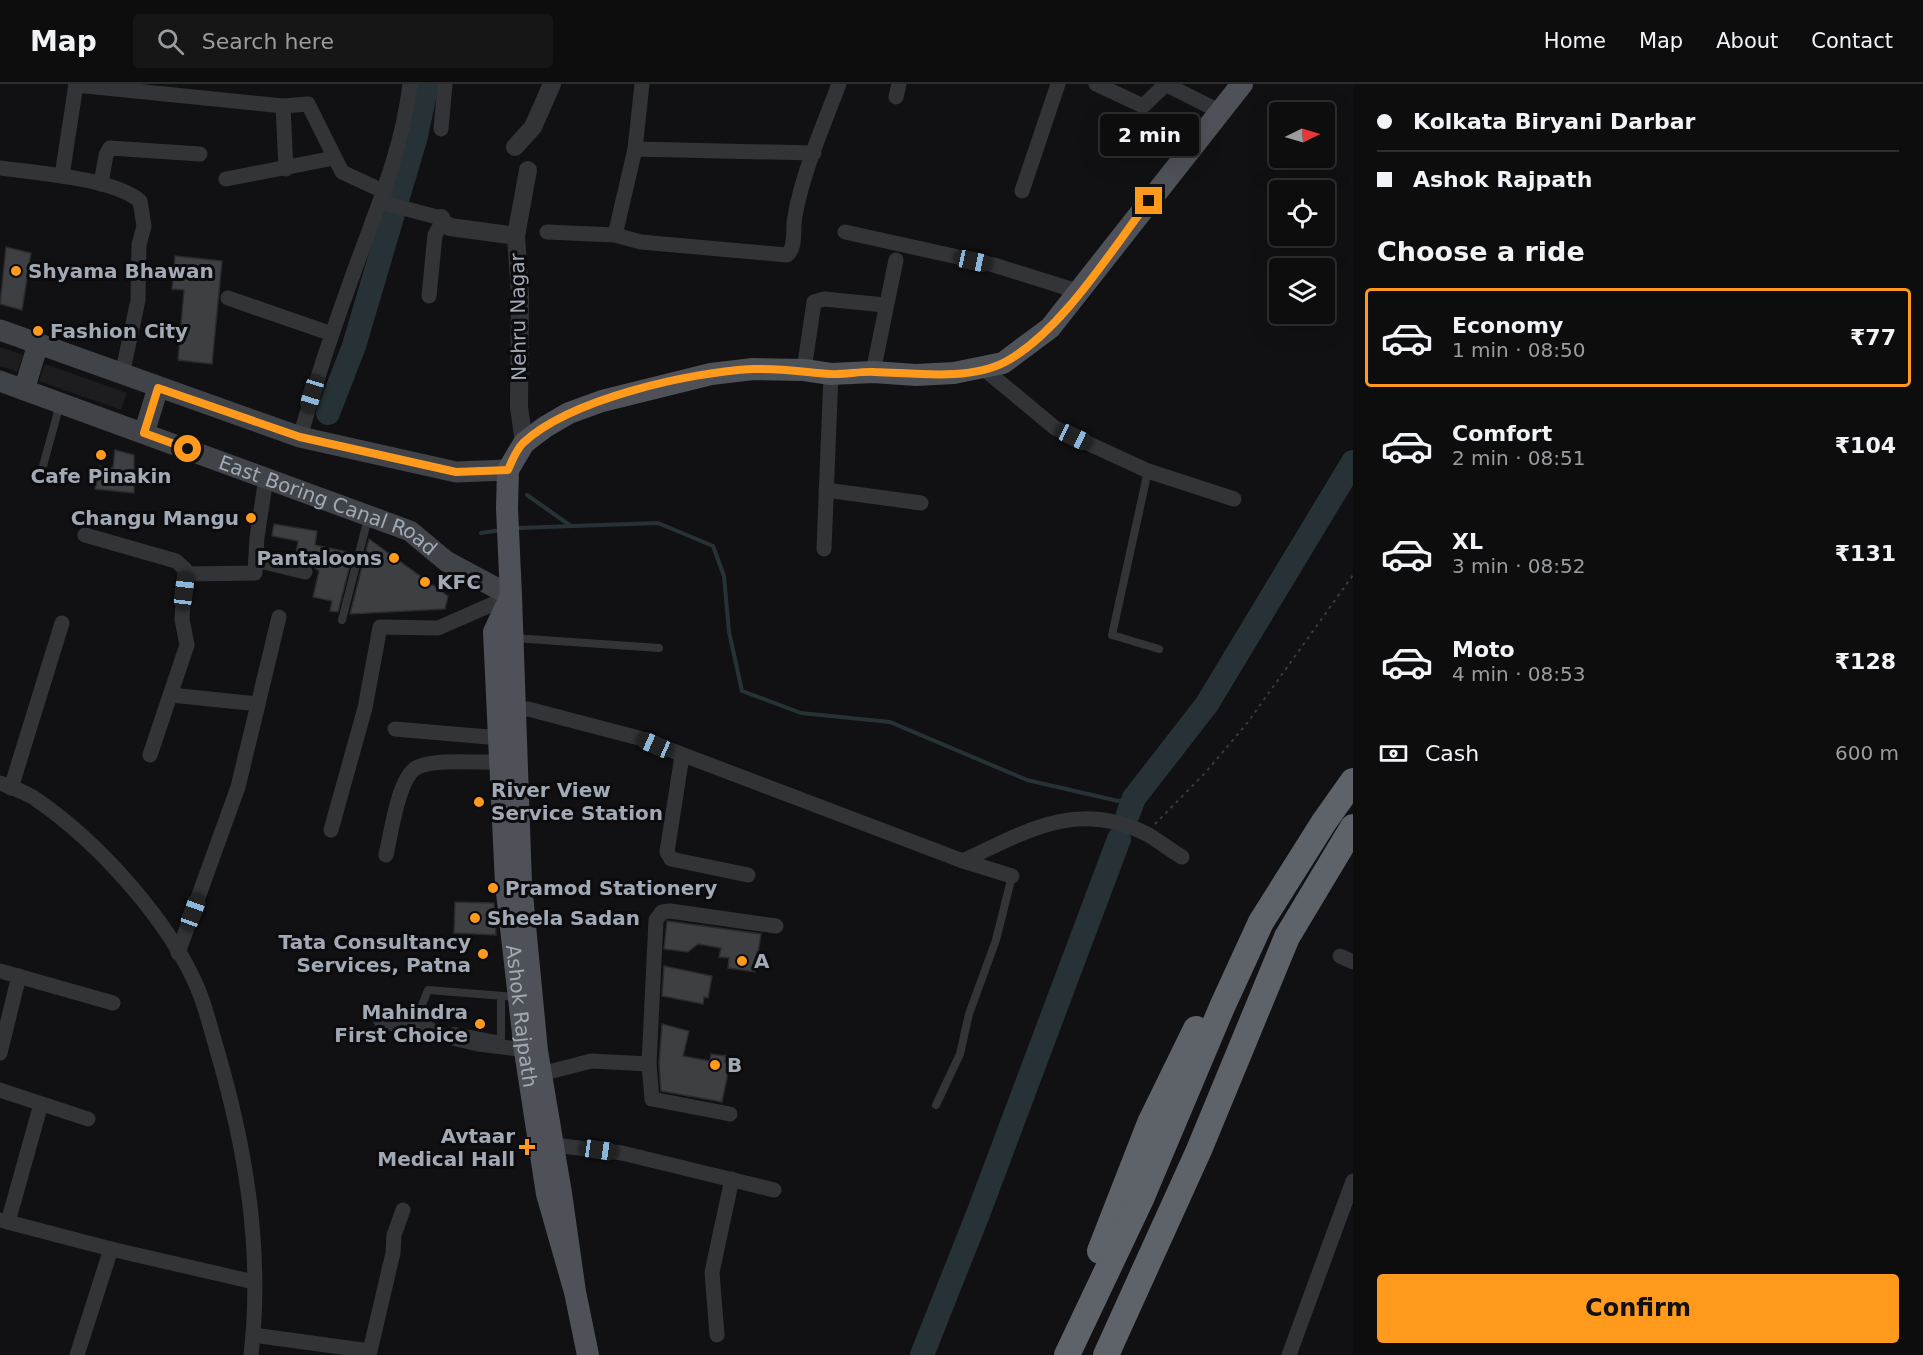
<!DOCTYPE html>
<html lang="en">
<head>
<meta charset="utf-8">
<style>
  :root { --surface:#0d0d0e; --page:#161617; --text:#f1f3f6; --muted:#9a9c9e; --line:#2d2d2e; --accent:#ff9a1d }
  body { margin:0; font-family:"DejaVu Sans",sans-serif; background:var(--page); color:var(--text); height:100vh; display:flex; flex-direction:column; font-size:22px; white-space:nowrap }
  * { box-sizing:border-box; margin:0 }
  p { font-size:20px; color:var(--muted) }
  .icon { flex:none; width:33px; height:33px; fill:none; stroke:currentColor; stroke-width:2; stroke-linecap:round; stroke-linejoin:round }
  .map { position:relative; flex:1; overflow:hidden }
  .panel { display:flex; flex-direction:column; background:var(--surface); width:570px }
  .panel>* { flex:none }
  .hud { display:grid; align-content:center; height:132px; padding:0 24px; background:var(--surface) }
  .needle { width:39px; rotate:85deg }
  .tools { position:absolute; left:1269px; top:18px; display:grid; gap:12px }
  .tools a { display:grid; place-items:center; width:66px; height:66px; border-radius:6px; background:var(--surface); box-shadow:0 6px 24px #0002,0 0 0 2px var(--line); font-size:30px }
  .end { position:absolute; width:27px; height:27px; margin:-14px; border:8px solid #ff9a1d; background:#111; box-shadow:0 0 0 3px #111 }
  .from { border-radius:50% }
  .bubble { position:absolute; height:42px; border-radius:6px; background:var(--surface); box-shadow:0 6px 24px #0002,0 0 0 2px var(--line); font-size:20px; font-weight:700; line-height:42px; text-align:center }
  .car { position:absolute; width:18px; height:36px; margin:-18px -9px; border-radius:8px; box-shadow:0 0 4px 2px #0007; background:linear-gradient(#222 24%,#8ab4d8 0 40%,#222 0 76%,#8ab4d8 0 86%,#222 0) }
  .hud b { display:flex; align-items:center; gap:21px; height:57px; font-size:22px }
  .hud b+b { border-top:2px solid var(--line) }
  .hud i { width:15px; height:15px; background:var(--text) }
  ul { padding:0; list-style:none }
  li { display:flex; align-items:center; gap:18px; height:99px; margin:0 12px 9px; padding:0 12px; border:3px solid transparent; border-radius:6px }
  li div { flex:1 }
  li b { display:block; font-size:22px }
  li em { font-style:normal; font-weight:700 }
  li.on { border-color:var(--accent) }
  li>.icon { width:54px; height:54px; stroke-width:1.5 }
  h2 { padding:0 24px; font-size:27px; line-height:72px }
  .pay { display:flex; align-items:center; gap:15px; height:66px; padding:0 24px; font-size:22px }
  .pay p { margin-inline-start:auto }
  .button { display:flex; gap:12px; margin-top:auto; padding:12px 24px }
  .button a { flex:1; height:69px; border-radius:6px; background:var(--accent); color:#111; font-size:24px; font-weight:700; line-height:69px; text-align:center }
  header { display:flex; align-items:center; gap:36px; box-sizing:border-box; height:84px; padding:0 30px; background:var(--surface); border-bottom:2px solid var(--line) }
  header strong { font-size:28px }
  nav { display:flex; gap:33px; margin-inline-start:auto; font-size:21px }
  .search { width:420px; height:54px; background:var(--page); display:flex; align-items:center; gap:15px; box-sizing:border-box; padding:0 21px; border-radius:6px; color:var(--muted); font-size:22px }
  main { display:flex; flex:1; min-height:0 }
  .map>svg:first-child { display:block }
</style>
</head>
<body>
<header>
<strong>Map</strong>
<div class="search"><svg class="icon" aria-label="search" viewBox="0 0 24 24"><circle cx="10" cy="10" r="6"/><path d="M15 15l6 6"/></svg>Search here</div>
<nav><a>Home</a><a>Map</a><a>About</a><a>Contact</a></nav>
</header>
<main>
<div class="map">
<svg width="1353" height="1271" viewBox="0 0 1353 1271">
  <rect width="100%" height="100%" fill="#111113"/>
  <g fill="#1d1d20">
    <polygon points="0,263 23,271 17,288 0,282"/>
    <polygon points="45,280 127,309 121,326 39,297"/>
  </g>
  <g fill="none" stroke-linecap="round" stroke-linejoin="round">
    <g stroke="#273237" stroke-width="4">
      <polyline points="527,411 571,442"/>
      <polyline points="517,444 658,439 713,462 724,492 729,548 742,607 801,629 890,638 1027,696 1118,717 1134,714"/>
      <polyline points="481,449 501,446"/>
    </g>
    <g stroke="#273237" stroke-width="24">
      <polyline points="328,329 354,262 416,52 427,0"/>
      <polyline points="1128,730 1134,714 1207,620 1353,378"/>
      <polyline points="922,1271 978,1130 1119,755"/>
    </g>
  </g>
  <g fill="#3d3f43" stroke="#2b2b2f" stroke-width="1.5">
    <polygon points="6,163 31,169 22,226 0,220"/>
    <polygon points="175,172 222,177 212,280 178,276 184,206 172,205"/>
    <polygon points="115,366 134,371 134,409 95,405 100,382 113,384"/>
    <polygon points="274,440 317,447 315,461 353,469 338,528 330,527 332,517 313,513 319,487 308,479 295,476 298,457 272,452"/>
    <polygon points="369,455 448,512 445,525 350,530"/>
    <polygon points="455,818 494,819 496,851 454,849"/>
    <polygon points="667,837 761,850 755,888 728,884 729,874 719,873 721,864 698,860 688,868 664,865"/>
    <polygon points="664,882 712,892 708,914 704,913 703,920 662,912"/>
    <polygon points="662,940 689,947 683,972 710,977 711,970 726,972 725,978 730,979 722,1018 661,1007 659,980"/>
  </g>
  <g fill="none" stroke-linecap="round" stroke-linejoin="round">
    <polyline stroke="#383b3f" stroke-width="2" stroke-dasharray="3 4.5" stroke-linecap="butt" points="1155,740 1205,689 1248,638 1353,491"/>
    <g stroke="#323438" stroke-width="8">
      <polyline points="43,382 60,320"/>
      <polyline points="1148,387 1112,551 1159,565"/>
      <polyline points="342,536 368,434"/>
      <polyline points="514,554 659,564"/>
      <polyline points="501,912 501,956"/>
      <polyline points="433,943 422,937 422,921 428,906 517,913"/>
      <polyline points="454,947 501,956"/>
      <polyline points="936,1021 960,970 969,930 996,856 1012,792"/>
    </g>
    <g stroke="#323438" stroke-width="15">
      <polyline points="1096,0 1143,22 1166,0"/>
      <polyline points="1165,0 1219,27"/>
      <polyline points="76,1 283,22 308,20 342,88 385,108"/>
      <polyline points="896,13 899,0"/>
      <polyline points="283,22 286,85"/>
      <polyline points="441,45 445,0"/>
      <polyline points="635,65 642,0"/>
      <path d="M0,84C37,89 112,94 140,117L144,142L139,161L138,216L122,291"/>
      <polyline points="62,92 76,0"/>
      <polyline points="226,95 334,74"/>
      <polyline points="101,100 106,71 110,64 200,70"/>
      <polyline points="1022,107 1058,0"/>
      <polyline points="380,118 441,134"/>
      <path d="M547,148L615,151L641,158L787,171C797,163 792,144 795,132C803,87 823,43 839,0"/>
      <polyline points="845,148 994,181 1080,208"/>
      <polyline points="615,151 635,65 814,69"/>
      <polyline points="429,212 435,151 442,138"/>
      <polyline points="228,214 332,250"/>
      <polyline points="984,285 1055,344 1148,387 1234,415"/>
      <polyline points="804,286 814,218 824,215 885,221"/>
      <polyline points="873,288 896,176"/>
      <path d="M300,353C315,300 332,248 351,196C374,131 402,69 410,0"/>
      <polyline points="826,406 921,419"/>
      <polyline points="85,451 176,477 185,485 182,535 187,561 150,671"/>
      <polyline points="824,465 831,290"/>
      <polyline points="256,476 305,488"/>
      <polyline points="186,490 255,489 257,453 266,394"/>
      <polyline points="171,611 258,620"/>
      <polyline points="514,627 528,625 639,654 963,777 1012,792"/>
      <polyline points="395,645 500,654"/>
      <polyline points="682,672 667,768 671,775 748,791"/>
      <path d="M0,699C12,704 27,708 37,716C98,758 169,836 198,905C206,924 211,946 217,966C246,1065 263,1167 251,1271"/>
      <polyline points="11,704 62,539"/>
      <polyline points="331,746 365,624 380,543 438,544 511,512"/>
      <path d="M386,771C391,750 398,695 416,684C433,674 480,679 501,678"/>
      <path d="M963,777C1026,747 1078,715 1147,750C1159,757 1170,766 1182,773"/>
      <polyline points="178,869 238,703 279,533"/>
      <polyline points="1340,872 1353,878"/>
      <polyline points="0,887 113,919"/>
      <polyline points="381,937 478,960 534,967"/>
      <polyline points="0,969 19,892"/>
      <polyline points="649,980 652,1015 730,1030"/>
      <polyline points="541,990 591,977 649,980 656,836 662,828 670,827 776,842"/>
      <polyline points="0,1006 88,1035"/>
      <polyline points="545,1060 622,1069 774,1106"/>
      <polyline points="0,1136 111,1165 254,1198"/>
      <polyline points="8,1138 41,1020"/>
      <polyline points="253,1251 370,1267 393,1169 394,1151 403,1126"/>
      <polyline points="717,1251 712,1188 732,1095"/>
      <polyline points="77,1271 111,1165"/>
      <polyline points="1289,1271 1353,1097"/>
    </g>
    <g stroke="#323438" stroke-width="18">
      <polyline points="515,63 533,43 552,0"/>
      <polyline points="441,134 442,138 450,143 516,152 520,211 519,323 524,359"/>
      <polyline points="516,152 528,86"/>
    </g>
    <g stroke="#404348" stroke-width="21">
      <polyline points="0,246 300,353 456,388 508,386"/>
      <path id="s1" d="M0,297L410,447L446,477L511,512"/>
      <polyline points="24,306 38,260"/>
      <polyline points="144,349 158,304"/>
    </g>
    <g stroke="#4e5157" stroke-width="22">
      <polyline points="511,512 507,424 508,386 524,359 545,343 569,329 602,317 711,290 753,285 804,286 831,290 873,288 916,291 954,289 1003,279 1050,244 1242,0"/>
      <path id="s2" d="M575,1208L561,1109L537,967L521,800L511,512L494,548L506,800L525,967L547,1110L575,1208L588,1271"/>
    </g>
    <g stroke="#5e6269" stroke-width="26">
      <polyline points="1100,1167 1150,1039 1196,945"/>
      <polyline points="1067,1271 1141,1115 1222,923 1261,838 1324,738 1353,697"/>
      <polyline points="1106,1271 1199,1066 1287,853 1353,743"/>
    </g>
  </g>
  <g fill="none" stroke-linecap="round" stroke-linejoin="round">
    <path stroke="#ff9a1d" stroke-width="8" d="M188,365L144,349L158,304L300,353L456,388L508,386C512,377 516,366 523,359C570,315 690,288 753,285C779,284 804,288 830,290C845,291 860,287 875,288C914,289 969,297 1005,278C1061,248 1110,168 1149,117"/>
  </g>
  <g fill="#ff9a1d" stroke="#0c0c0e" stroke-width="2">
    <circle cx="16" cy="187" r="6"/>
    <circle cx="38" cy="247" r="6"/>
    <circle cx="101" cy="371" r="6"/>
    <circle cx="251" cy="434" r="6"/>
    <circle cx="394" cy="474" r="6"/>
    <circle cx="425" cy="498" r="6"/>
    <circle cx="479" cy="718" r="6"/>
    <circle cx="493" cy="804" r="6"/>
    <circle cx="475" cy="834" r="6"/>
    <circle cx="483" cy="870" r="6"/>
    <circle cx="742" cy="877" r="6"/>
    <circle cx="480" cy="940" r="6"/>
    <circle cx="715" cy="981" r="6"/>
    <path d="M524 1054h6v6h6v6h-6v6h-6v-6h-6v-6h6z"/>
  </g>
  <g text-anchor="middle" stroke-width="6" stroke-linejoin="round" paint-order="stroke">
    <g font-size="20" font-weight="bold" fill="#a1a9b5" stroke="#0c0c0e" text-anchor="start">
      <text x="28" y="194">Shyama Bhawan</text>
      <text x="50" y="254">Fashion City</text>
      <text x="101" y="399" text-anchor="middle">Cafe Pinakin</text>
      <text x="239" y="441" text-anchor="end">Changu Mangu</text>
      <text x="382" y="481" text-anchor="end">Pantaloons</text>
      <text x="437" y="505">KFC</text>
      <text x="491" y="713">River View<tspan x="491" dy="23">Service Station</tspan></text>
      <text x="505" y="811">Pramod Stationery</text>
      <text x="487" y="841">Sheela Sadan</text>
      <text x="471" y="865" text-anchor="end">Tata Consultancy<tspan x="471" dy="23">Services, Patna</tspan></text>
      <text x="754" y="884">A</text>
      <text x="468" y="935" text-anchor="end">Mahindra<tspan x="468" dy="23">First Choice</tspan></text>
      <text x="727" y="988">B</text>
      <text x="515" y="1059" text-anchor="end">Avtaar<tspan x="515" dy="23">Medical Hall</tspan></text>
    </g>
    <g font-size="20" fill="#a1a9b5" stroke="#0c0c0e">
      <text transform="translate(518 233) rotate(-91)" y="7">Nehru Nagar</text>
      <text dy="7" stroke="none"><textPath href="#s1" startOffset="351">East Boring Canal Road</textPath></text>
      <text dy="7" stroke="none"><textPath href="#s2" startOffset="1125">Ashok Rajpath</textPath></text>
    </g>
  </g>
</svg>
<div class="tools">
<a><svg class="needle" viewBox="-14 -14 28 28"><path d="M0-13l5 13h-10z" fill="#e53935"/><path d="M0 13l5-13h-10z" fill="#9a9c9e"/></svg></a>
<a><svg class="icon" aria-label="locate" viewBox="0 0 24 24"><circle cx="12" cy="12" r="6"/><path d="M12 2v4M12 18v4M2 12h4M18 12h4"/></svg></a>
<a><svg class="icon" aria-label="layers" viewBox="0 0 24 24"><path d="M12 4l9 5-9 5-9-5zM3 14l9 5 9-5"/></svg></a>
</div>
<i class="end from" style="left:188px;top:365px"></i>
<i class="end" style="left:1149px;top:117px"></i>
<div class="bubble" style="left:1100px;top:30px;width:99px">2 min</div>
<i class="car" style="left:973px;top:177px;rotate:102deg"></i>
<i class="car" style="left:312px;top:310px;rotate:197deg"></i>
<i class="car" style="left:1074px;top:353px;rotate:115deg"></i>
<i class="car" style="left:184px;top:507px;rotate:7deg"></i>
<i class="car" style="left:655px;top:661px;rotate:294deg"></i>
<i class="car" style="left:193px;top:828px;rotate:20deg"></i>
<i class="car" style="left:599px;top:1066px;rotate:98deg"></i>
</div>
<section class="panel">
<div class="hud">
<b><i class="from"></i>Kolkata Biryani Darbar</b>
<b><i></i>Ashok Rajpath</b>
</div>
<h2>Choose a ride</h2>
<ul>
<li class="on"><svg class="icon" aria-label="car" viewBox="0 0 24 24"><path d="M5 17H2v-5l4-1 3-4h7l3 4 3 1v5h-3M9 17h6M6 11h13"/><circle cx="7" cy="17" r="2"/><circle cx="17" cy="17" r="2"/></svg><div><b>Economy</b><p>1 min · 08:50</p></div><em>₹77</em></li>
<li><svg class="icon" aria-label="car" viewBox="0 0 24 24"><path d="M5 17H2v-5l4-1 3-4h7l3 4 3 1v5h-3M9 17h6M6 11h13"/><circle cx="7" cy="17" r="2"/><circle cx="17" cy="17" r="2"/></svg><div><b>Comfort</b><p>2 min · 08:51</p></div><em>₹104</em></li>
<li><svg class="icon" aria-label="car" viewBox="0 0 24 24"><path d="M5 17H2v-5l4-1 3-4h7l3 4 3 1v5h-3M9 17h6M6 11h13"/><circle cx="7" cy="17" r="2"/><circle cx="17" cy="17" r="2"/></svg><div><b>XL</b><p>3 min · 08:52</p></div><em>₹131</em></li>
<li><svg class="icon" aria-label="car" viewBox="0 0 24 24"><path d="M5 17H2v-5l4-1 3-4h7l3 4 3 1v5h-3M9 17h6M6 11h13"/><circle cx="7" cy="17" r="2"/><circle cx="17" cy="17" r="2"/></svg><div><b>Moto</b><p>4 min · 08:53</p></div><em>₹128</em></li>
</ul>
<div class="pay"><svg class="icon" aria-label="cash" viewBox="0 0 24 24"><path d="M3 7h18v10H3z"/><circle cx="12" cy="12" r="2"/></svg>Cash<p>600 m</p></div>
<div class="button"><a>Confirm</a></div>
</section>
</main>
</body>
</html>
